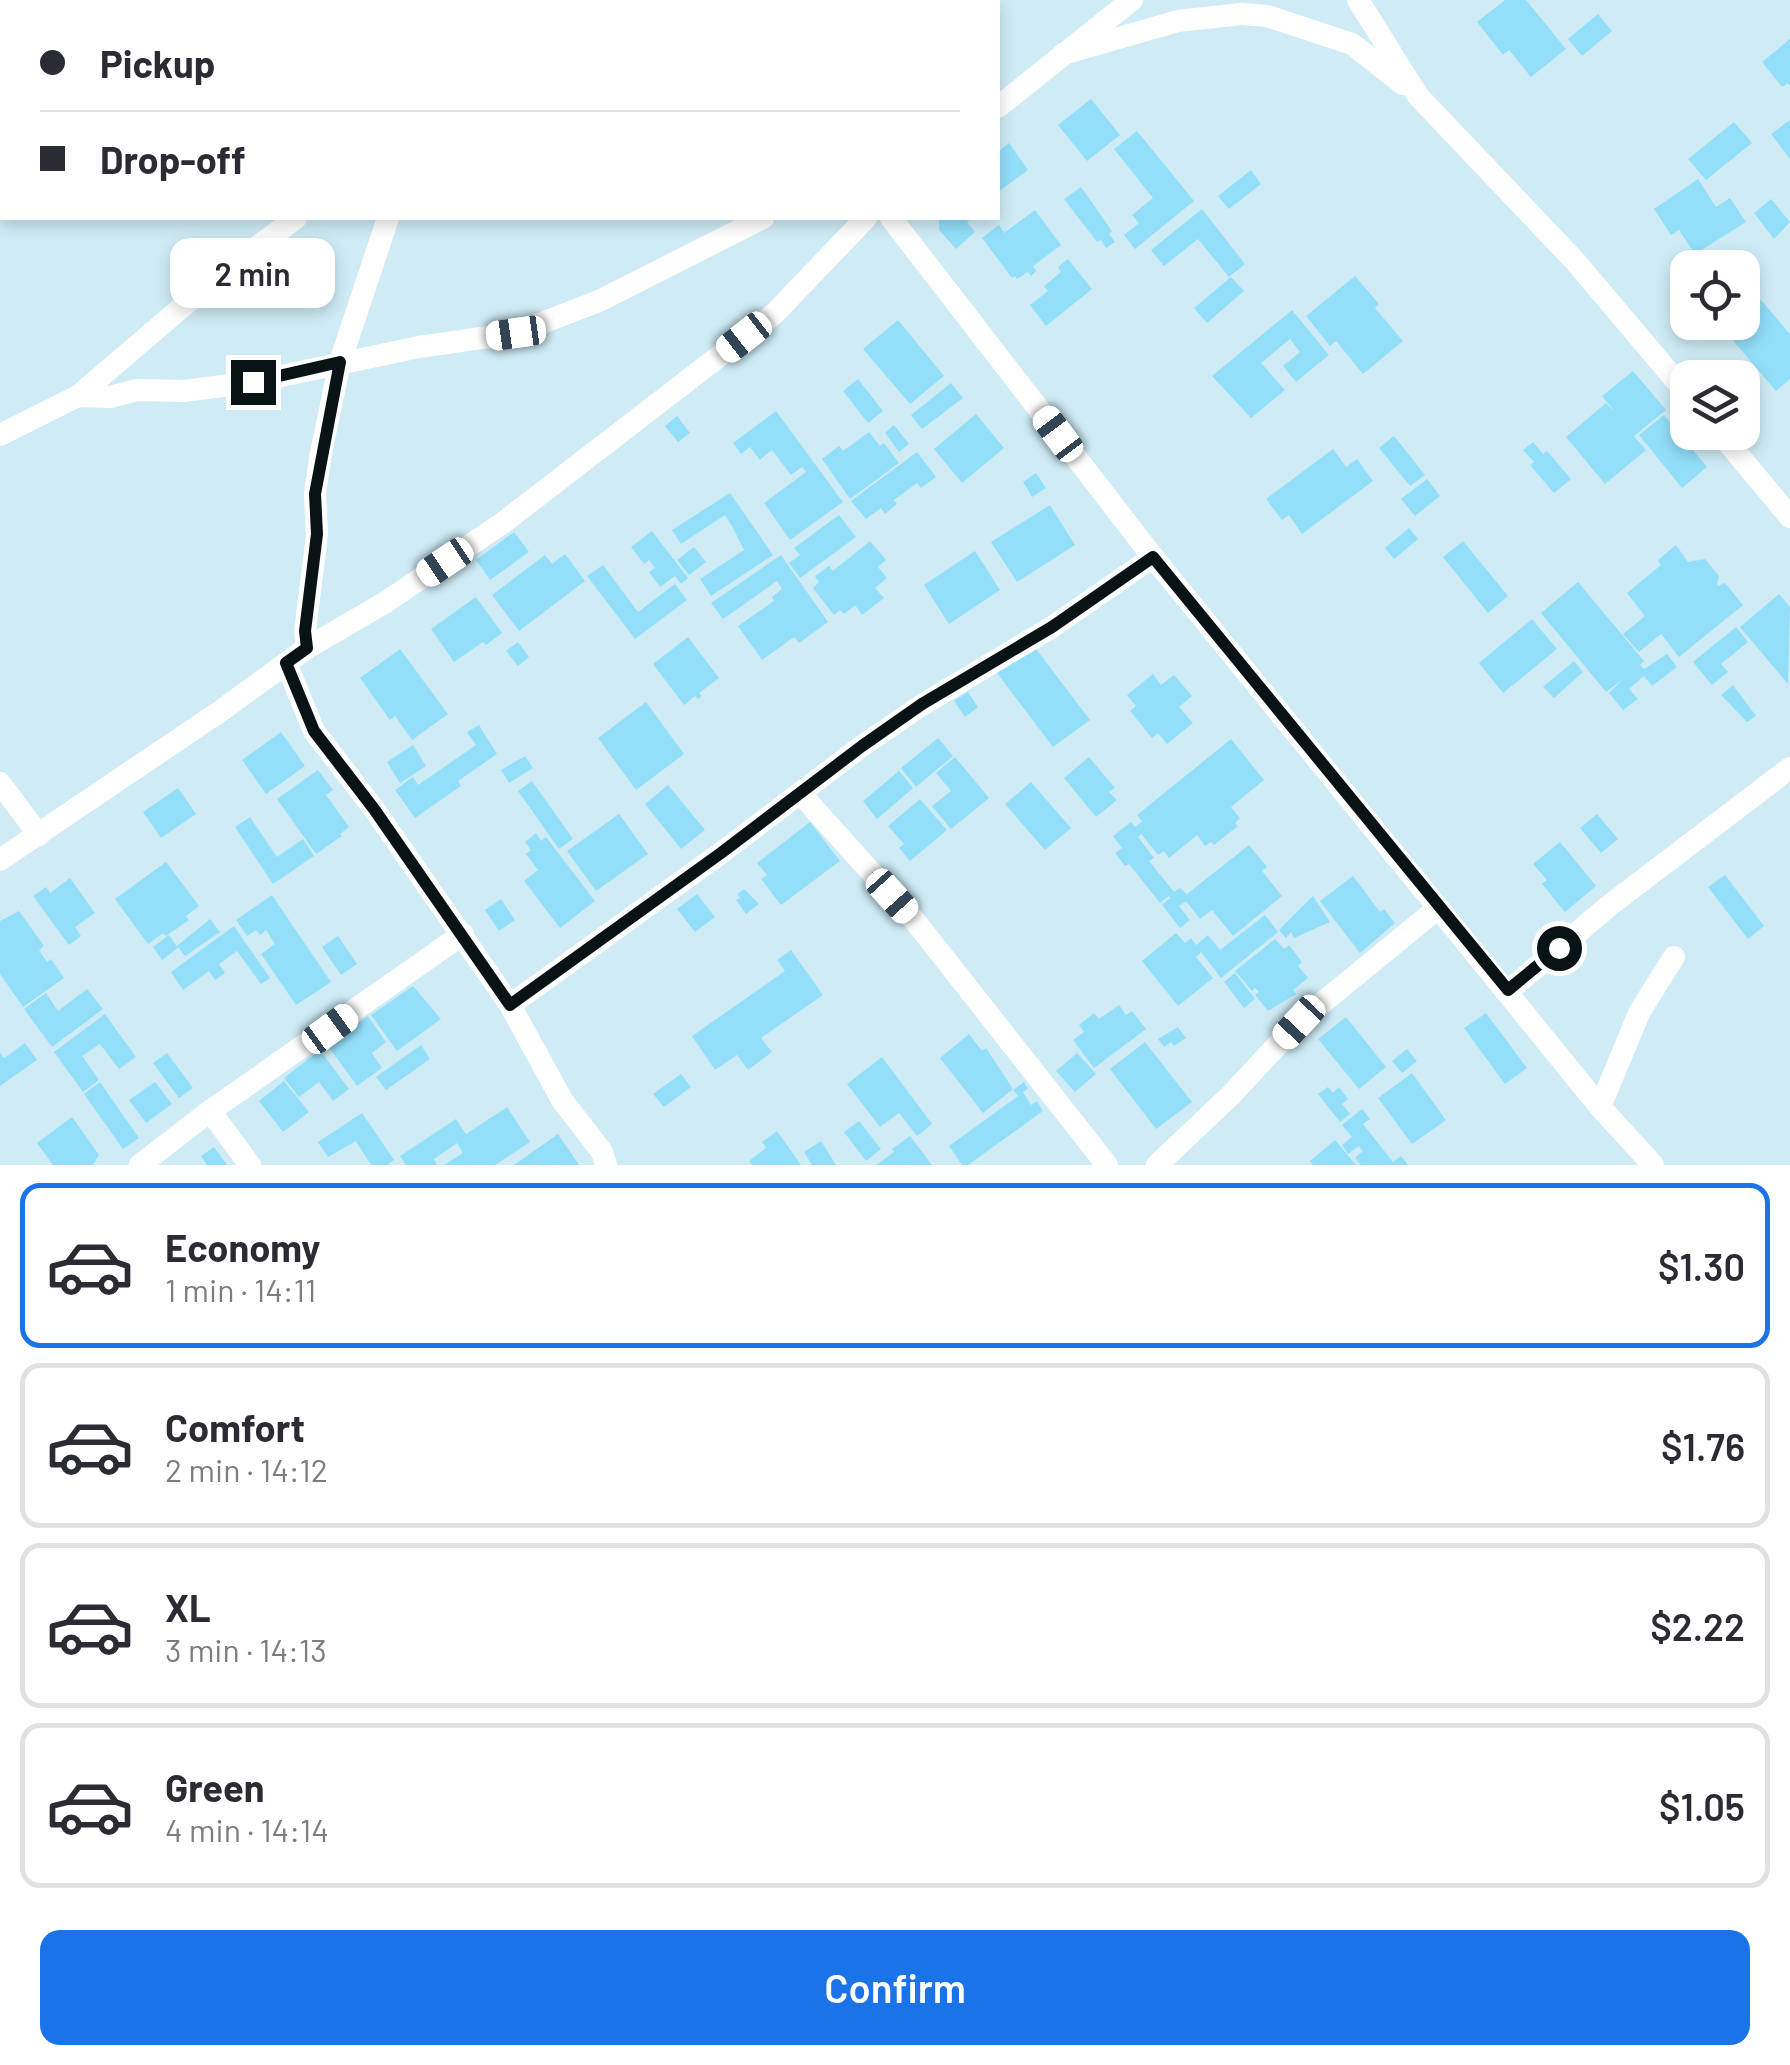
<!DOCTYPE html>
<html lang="en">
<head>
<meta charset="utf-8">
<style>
  :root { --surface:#fff; --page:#f7f7f7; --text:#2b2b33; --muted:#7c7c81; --line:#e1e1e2; --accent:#1a73e8 }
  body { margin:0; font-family:Barlow,sans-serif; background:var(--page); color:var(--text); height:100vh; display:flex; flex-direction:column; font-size:38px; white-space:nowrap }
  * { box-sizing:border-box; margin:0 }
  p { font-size:32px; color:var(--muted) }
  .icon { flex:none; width:55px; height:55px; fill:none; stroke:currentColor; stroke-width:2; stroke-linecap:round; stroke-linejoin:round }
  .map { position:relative; height:1165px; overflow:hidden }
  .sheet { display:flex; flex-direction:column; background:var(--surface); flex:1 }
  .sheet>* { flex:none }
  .guide { position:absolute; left:0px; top:0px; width:1000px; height:220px; box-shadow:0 5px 15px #0003; display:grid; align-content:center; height:220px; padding:0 40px; background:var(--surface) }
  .fabs { position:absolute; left:1670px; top:250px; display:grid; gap:20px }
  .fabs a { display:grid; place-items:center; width:90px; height:90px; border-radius:20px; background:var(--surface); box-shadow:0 5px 15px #0003; font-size:50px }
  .end { position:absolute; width:45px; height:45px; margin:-22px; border:12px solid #091316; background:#fff; box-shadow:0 0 0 5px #fff }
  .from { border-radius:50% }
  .bubble { position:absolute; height:70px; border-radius:20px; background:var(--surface); box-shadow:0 5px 15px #0003; font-size:32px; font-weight:600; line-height:70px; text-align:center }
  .car { position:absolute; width:30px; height:60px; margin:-30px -15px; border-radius:12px; box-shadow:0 0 8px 2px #0007; background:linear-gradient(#fff 24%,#345 0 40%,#fff 0 76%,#345 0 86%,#fff 0) }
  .guide b { display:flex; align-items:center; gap:35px; height:95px; font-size:38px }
  .guide b+b { border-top:2px solid var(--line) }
  .guide i { width:25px; height:25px; background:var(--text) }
  ul { padding:18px 0 0; list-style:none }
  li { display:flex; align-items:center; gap:30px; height:165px; margin:0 20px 15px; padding:0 20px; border:5px solid var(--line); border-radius:20px }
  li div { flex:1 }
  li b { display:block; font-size:38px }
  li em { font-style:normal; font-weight:600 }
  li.on { border-color:var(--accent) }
  li>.icon { width:90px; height:90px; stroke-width:1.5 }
  .cta { display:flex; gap:20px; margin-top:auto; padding:20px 40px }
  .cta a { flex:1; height:115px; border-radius:20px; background:var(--accent); color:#fff; font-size:40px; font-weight:600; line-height:115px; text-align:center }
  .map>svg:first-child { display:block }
</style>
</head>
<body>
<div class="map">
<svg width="1790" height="1165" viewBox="0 0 1790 1165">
  <rect width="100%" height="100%" fill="#cfecf6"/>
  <g fill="#93dff9">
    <polygon points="1505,0 1526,0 1566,49 1531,77 1509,50 1503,55 1477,22"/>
    <polygon points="1598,14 1612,31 1582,56 1568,39"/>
    <polygon points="1790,39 1790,86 1788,83 1782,87 1762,62"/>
    <polygon points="1091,99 1120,135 1087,161 1058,125"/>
    <polygon points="1790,120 1790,159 1771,134"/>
    <polygon points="1734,122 1752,143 1706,180 1688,159"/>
    <polygon points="1137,131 1194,201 1135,249 1124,235 1139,223 1132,215 1153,198 1114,149"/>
    <polygon points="1009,143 1028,170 998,192 998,152"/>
    <polygon points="1251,170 1261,184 1229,209 1218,196"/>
    <polygon points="1698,179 1716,207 1730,198 1746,222 1695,254 1679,230 1671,235 1654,209"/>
    <polygon points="1081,187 1112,231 1109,234 1115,242 1106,248 1101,240 1097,242 1064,199"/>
    <polygon points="1771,199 1790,222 1774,239 1754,213"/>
    <polygon points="1202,209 1245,264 1229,277 1198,239 1164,266 1151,250"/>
    <polygon points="1035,210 1061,245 1033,266 1036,271 1031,276 1028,272 1017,279 1015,276 1012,278 982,238 999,225 1004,233"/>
    <polygon points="939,218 973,218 967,222 975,232 956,249 939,230"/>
    <polygon points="1068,259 1092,289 1046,326 1030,305 1048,291 1044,286 1061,272 1058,267"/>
    <polygon points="1355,276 1379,304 1375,308 1403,341 1363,374 1336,341 1330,346 1306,316"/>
    <polygon points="1231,277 1244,291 1207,323 1194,308"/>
    <polygon points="1761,300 1790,334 1790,379 1776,391 1725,331 1735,322 1742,322 1742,316"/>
    <polygon points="1292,310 1329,355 1296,382 1283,366 1300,352 1290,339 1261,363 1285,390 1251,418 1212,376"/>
    <polygon points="898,320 944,376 910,404 863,349"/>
    <polygon points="1633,371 1666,410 1634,436 1646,450 1605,484 1566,437 1606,403 1615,412 1602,396"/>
    <polygon points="858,379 883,411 868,423 843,391"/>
    <polygon points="951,383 963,398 922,429 911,415"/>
    <polygon points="776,411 843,502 790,540 764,503 806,472 802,467 791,475 772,450 760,460 750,447 741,454 733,443"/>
    <polygon points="976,414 1004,448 962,483 934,449"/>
    <polygon points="1664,415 1707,467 1682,488 1639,435"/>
    <polygon points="677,416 690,433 678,442 665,426"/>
    <polygon points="894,425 909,444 899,452 885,433"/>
    <polygon points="869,432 880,446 884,443 899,463 850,499 822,459 839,446 843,451"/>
    <polygon points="1394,436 1425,475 1410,486 1379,448"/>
    <polygon points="1533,442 1543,454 1547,451 1571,479 1554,493 1530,465 1534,462 1523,450"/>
    <polygon points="1333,449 1346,467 1357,459 1373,481 1302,534 1289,515 1282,520 1266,499"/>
    <polygon points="917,452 936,477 921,488 917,483 894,500 897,504 885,514 881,508 866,519 851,501"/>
    <polygon points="1036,473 1046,488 1032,497 1023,482"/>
    <polygon points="1427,479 1440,496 1415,516 1401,499"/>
    <polygon points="730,493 773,555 711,596 700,579 744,550 733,528 725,515 681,544 672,530"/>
    <polygon points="1050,505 1075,545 1017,582 991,542"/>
    <polygon points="839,515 856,537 800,578 789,563 800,555 794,548"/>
    <polygon points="1409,528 1418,539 1394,559 1385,548"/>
    <polygon points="652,531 688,578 681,584 675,576 660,587 649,572 655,568 649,560 644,564 631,547"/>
    <polygon points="514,532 529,552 490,580 476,560"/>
    <polygon points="870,541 886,560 878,567 887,578 875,588 884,598 862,615 855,605 844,614 840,610 834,615 813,588 819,582 815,576 829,566 833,571"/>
    <polygon points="1463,541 1508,596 1488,613 1443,557"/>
    <polygon points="1676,545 1688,562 1705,559 1719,576 1717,586 1725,583 1743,605 1679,657 1661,634 1639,652 1623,634 1645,616 1627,593 1661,565 1658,560"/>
    <polygon points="694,547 706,562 689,575 677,560"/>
    <polygon points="975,551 1000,590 949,624 924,585"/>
    <polygon points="565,554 585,581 519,631 492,595 545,555 552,564"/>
    <polygon points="781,555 828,622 799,643 794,637 762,660 738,626 774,601 772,597 782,589 777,581 723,619 711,603"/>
    <polygon points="603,565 638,612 675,584 687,600 635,639 587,576"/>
    <polygon points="1578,582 1644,661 1640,665 1644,669 1667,654 1677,667 1652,686 1644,676 1629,689 1638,699 1623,710 1609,693 1622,680 1606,692 1541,613"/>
    <polygon points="1779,594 1790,607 1788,684 1740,627"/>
    <polygon points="476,597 502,633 486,645 483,642 454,662 431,629"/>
    <polygon points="1532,619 1557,649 1503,693 1479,663"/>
    <polygon points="1736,627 1748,642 1721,664 1728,672 1712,685 1693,662"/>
    <polygon points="688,637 719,678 699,693 702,696 698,699 695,696 684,705 653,664"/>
    <polygon points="518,642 529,657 518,666 506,651"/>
    <polygon points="1033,645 1090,720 1053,747 997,673"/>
    <polygon points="400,649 448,714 412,740 395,716 390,720 360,678"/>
    <polygon points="1574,661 1583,672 1554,698 1543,687"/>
    <polygon points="1153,674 1161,685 1174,675 1192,696 1179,707 1193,723 1167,744 1158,733 1152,738 1130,711 1136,706 1127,695"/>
    <polygon points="1733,685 1756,716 1747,722 1721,695"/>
    <polygon points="968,692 978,707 965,717 954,701"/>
    <polygon points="646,702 684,754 636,790 598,738"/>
    <polygon points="479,725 497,754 458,781 461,786 415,818 395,790 413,777 418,785 476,745 467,732"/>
    <polygon points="281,732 305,766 266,794 242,760"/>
    <polygon points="938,738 953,756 916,787 901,768"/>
    <polygon points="1231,739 1264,780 1231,807 1240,818 1235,823 1238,826 1214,845 1211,842 1205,846 1197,835 1169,858 1164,851 1158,855 1141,834 1138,837 1154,858 1149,861 1174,892 1180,888 1187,894 1249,845 1267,867 1262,871 1282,896 1233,936 1212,910 1200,919 1186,901 1179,906 1190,920 1180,928 1162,905 1170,898 1169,896 1160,903 1129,864 1125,866 1115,853 1122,848 1113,836 1131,822 1135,827 1142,821 1137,815"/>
    <polygon points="413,745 426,766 400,783 387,762"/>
    <polygon points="525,756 533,768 509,783 501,770"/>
    <polygon points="955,757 989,798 951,829 932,806 951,791 936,773"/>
    <polygon points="1089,757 1115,788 1109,792 1117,800 1096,817 1064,778"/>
    <polygon points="318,770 333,790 326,795 349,827 340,834 342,836 316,854 277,799"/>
    <polygon points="899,771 913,788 877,819 863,801"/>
    <polygon points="532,781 573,839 559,849 518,791"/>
    <polygon points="1031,782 1071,828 1045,850 1005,804"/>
    <polygon points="668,785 705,830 681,849 645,804"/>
    <polygon points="178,788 196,814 161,838 143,812"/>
    <polygon points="920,799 947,830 910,861 899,848 904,844 888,826"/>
    <polygon points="619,814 648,854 596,891 567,851"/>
    <polygon points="1597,814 1618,839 1601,853 1580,828"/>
    <polygon points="250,817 277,857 303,839 314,856 273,884 235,827"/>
    <polygon points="810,822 840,861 781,905 761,879 767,875 757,863"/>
    <polygon points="536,833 541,841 546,837 595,901 560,928 524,881 538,870 526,854 531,850 525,842"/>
    <polygon points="1560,842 1596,886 1565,912 1542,884 1547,880 1533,864"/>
    <polygon points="166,862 199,906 186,916 189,920 166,936 163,933 148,944 115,899"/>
    <polygon points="1725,875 1764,926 1748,939 1708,887"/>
    <polygon points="1353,876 1380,912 1384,909 1395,923 1360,953 1320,901"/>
    <polygon points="70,878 95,913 75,927 81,936 69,945 33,896 46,887 50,893"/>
    <polygon points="744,889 759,904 746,914 736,900 740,898 737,894"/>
    <polygon points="697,894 715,917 695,932 677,909"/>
    <polygon points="272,895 331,982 296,1005 261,954 275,944 266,930 260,935 256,930 247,936 236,920"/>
    <polygon points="1313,896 1330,922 1294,938 1291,932 1286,938 1279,930"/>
    <polygon points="501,899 515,920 499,931 485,910"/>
    <polygon points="19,911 44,946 39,950 47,962 51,959 64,978 23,1007 0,974 0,921"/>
    <polygon points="1265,915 1278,932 1221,978 1201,952 1196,957 1213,978 1178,1006 1142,961 1176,933 1185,943 1191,938 1196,945 1208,935 1220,950"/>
    <polygon points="210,919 220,932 185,956 177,946"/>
    <polygon points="234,926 270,978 261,984 237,951 219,964 225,973 215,980 209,971 183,990 171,972"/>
    <polygon points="169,935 178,948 162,960 153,947"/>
    <polygon points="338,936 357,964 341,975 322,947"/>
    <polygon points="1275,939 1284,949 1289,945 1302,962 1298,966 1308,978 1293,990 1296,994 1268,1011 1255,995 1259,992 1255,988 1252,991 1235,971"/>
    <polygon points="791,950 823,995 761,1038 772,1052 748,1070 737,1055 715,1070 692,1036 785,971 777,960"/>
    <polygon points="1235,973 1255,999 1244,1008 1224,982"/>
    <polygon points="413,986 441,1019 397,1051 371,1015"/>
    <polygon points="87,989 103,1009 52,1047 24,1009 46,993 58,1011"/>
    <polygon points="1119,1005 1126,1015 1132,1011 1146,1029 1094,1068 1073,1040 1084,1032 1079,1025 1094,1013 1099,1019"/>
    <polygon points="1486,1013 1527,1068 1505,1084 1464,1028"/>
    <polygon points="105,1014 136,1057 119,1069 100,1044 82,1056 99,1080 83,1092 54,1052"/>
    <polygon points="368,1016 386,1042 372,1053 382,1068 357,1086 328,1046"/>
    <polygon points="1346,1017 1386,1067 1359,1089 1318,1039"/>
    <polygon points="1178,1027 1186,1038 1174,1046 1171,1042 1164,1047 1158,1039"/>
    <polygon points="969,1034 982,1051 986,1048 1013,1089 983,1113 940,1058"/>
    <polygon points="1145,1042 1192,1102 1156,1129 1110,1069"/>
    <polygon points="25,1043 37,1060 0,1086 0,1053 4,1058"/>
    <polygon points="421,1045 430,1059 386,1090 376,1077"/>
    <polygon points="1407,1049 1417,1061 1402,1073 1392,1061"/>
    <polygon points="320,1050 349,1089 333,1101 319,1082 299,1097 284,1078"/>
    <polygon points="167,1053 193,1088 179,1098 153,1063"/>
    <polygon points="1077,1053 1096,1074 1075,1092 1056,1071"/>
    <polygon points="882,1057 932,1124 917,1136 899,1113 880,1127 847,1084"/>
    <polygon points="1412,1073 1446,1120 1412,1144 1378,1098"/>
    <polygon points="681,1074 691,1087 664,1107 653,1094"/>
    <polygon points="284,1081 309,1112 283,1132 259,1101"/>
    <polygon points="100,1082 139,1138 123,1149 84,1094"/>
    <polygon points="155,1082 172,1104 146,1123 129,1100"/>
    <polygon points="1024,1082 1028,1088 1023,1092 1031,1105 1037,1101 1043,1111 968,1165 962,1165 949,1146 1018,1096 1013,1090"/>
    <polygon points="1328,1087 1333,1093 1339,1087 1348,1099 1342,1104 1350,1114 1340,1122 1318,1094"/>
    <polygon points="507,1107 530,1142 495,1165 444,1165 463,1153 457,1143 434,1159 437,1165 406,1165 400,1156 456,1119 466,1134"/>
    <polygon points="1362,1109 1370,1119 1363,1124 1393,1162 1401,1156 1408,1165 1361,1165 1355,1158 1363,1151 1359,1146 1348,1154 1342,1145 1352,1137 1342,1125"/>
    <polygon points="362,1113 394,1160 387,1165 371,1165 356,1141 328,1157 318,1142"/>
    <polygon points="72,1117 99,1155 93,1165 53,1165 37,1143"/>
    <polygon points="859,1121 881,1149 866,1161 844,1132"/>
    <polygon points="777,1131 801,1165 752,1165 749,1161 766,1148 762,1142"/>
    <polygon points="558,1134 579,1165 514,1165"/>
    <polygon points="910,1136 932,1165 876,1165 894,1152 892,1149"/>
    <polygon points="1335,1140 1356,1165 1313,1165 1310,1161"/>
    <polygon points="821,1141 836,1165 812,1165 804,1152"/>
    <polygon points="214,1147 227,1165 207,1165 201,1156"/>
  </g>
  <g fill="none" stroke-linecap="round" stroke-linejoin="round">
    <g stroke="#fff" stroke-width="22">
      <polyline points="707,0 709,2"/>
      <polyline points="1358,0 1418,96 1574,260 1688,395"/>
      <polyline points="560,2 563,0"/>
      <polyline points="1063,54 1178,21 1241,14 1267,16 1352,44 1403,84"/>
      <polyline points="998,107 1132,0"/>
      <polyline points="891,218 1153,557 1600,1107 1653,1165"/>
      <polyline points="78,396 110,397 137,390 184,391 253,382 419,347 516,333 599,301 763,218"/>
      <polyline points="1719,432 1790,517"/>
      <polyline points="0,435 78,396 222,273 296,218"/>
      <polyline points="307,648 305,631 317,535 315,493 321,453 340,362 388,218"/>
      <polyline points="286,663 314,731 374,809 510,1005 562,1100 602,1152 606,1165"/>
      <polyline points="0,783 39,835"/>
      <polyline points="800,793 915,921 1107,1165"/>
      <polyline points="0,860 222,710 307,648 386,602 504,522 774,314 866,218"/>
      <polyline points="1508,991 1610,905 1790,768"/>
      <polyline points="510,1005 721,853 862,746 922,705 1052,627 1153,557"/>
      <polyline points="1600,1107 1640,1011 1674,957"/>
      <polyline points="210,1111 250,1165"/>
      <polyline points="140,1165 210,1111 463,934"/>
      <polyline points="1157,1165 1231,1095 1299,1022 1438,908"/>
    </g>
  </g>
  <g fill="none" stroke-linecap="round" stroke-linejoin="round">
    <polyline stroke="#091316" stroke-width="12" points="253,382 340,362 315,494 317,534 305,631 307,648 286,663 314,731 374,809 510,1005 721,853 862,746 922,704 1052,627 1153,557 1508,990 1559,948"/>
  </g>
</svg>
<div class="fabs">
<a><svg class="icon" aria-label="locate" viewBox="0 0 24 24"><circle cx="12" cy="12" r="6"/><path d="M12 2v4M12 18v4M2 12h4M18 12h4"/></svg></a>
<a><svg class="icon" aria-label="layers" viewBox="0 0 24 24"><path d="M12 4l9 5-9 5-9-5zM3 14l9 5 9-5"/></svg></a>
</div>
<i class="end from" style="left:1559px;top:948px"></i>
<i class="end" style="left:253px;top:382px"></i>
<div class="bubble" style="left:170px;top:238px;width:165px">2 min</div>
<i class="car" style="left:516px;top:333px;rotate:262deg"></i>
<i class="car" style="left:744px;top:337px;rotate:232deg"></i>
<i class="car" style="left:1058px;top:434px;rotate:323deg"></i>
<i class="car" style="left:445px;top:562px;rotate:236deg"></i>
<i class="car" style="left:892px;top:896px;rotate:138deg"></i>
<i class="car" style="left:1299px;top:1022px;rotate:223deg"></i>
<i class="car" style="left:330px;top:1029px;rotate:54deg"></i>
<div class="guide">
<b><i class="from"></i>Pickup</b>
<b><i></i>Drop-off</b>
</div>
</div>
<section class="sheet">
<ul>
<li class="on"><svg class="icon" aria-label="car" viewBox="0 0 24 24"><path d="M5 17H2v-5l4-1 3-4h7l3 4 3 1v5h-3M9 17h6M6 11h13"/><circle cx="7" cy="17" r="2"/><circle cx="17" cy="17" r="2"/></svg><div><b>Economy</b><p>1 min · 14:11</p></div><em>$1.30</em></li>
<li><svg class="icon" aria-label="car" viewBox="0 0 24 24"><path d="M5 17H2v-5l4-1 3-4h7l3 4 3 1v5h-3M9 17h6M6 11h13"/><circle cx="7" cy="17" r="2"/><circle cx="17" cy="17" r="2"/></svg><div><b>Comfort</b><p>2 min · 14:12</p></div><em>$1.76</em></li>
<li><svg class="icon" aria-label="car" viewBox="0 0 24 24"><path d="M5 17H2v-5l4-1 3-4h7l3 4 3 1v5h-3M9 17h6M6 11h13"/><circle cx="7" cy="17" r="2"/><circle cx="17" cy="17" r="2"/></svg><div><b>XL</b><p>3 min · 14:13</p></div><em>$2.22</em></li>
<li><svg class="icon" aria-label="car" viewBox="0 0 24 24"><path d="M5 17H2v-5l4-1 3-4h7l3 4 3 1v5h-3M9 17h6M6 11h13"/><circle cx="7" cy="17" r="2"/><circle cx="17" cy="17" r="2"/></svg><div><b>Green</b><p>4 min · 14:14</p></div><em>$1.05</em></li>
</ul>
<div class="cta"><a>Confirm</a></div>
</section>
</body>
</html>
